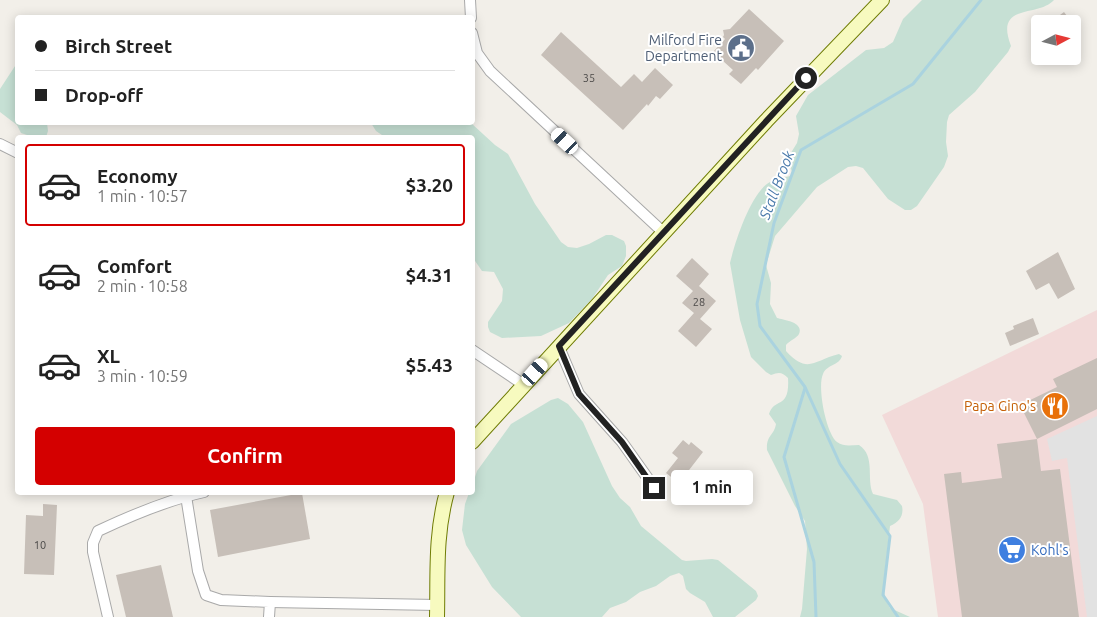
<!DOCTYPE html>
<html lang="en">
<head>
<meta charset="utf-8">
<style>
  :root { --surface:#fff; --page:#f2f2f2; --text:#222; --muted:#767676; --line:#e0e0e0; --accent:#d40000 }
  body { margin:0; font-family:Ubuntu,sans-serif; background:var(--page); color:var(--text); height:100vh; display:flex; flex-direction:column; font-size:19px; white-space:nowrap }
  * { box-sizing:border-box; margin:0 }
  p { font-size:16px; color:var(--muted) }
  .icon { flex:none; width:28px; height:28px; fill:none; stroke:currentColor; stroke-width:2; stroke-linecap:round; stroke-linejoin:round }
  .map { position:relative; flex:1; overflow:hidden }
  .details { position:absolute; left:15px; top:135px; width:460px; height:360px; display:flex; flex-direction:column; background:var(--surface); border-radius:5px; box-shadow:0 2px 12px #0003 }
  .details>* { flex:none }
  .top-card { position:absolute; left:15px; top:15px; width:460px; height:110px; border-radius:5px; box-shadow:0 2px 12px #0003; display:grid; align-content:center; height:110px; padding:0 20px; background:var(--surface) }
  .needle { width:32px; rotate:83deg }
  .buttons { position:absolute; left:1031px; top:15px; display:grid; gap:10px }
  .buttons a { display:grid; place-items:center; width:50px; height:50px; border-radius:5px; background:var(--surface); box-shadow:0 2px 12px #0003; font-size:25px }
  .end { position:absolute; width:22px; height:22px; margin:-11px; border:6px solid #222; background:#fff; box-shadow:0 0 0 2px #fff }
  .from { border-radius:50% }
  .bubble { position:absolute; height:35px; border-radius:5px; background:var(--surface); box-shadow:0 2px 12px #0003; font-size:16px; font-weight:700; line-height:35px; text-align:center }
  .car { position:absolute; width:15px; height:30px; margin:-15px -8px; border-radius:6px; box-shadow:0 0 4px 1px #0007; background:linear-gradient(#fff 24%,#345 0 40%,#fff 0 76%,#345 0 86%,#fff 0) }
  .top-card b { display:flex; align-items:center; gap:18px; height:48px; font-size:19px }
  .top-card b+b { border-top:1px solid var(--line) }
  .top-card i { width:12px; height:12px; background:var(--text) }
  ul { padding:9px 0 0; list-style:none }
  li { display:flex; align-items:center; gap:15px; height:82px; margin:0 10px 8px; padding:0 10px; border:2px solid transparent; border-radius:5px }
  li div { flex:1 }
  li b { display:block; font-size:19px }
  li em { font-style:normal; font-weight:700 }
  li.current { border-color:var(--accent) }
  li>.icon { width:45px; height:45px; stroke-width:1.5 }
  .cta { display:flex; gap:10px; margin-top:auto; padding:10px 20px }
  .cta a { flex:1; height:58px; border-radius:5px; background:var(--accent); color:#fff; font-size:20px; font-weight:700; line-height:58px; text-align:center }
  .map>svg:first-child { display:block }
</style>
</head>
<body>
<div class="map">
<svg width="1097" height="617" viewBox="0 0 1097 617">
  <rect width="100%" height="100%" fill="#f2efe9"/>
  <polygon fill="#f2dad9" points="1097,310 1097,617 938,617 923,504 882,415"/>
  <g fill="#c6e0d4">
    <path d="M922,0H1054C1038,18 994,2 1011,46L1008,52L975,92L949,115L947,122L946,142L948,156L944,167L917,206L911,210H905L888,199L863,168L856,166L848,167L817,187L775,236L766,265L771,283L770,304L777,318C784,320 804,322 799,334C797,338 789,341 786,345V351C808,375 814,360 839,354L842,356C839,366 827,364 823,374C817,387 826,433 837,442C844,447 851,445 859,445C876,456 866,479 873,494L897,500L902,506C904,516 899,522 890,526L883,588L886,601L890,608L910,617H800L802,609L807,549L805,521L795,506L767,450C766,435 774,436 776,424L769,414C774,397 790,410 788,378C782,372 779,372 771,375L766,372L751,357L740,320L730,263C735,242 751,192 770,182C778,178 785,178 793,175L789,163V156L797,143L799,134L796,116L808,95L866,50L884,48L893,42L903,19Z"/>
    <polygon points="17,63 18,122 47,123 48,131 46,137 33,137 21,133 17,125 0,112 0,89"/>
    <polygon points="371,123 471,123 495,145 508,154 535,204 561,242 568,247 577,248 589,244 606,235 612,235 624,241 626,246 626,256 622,266 608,275 592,299 569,323 541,336 502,338 490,332 488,327 488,322 502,301 503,289 494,272 482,271 473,258 472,138 385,137 376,131"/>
    <polygon points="558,398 568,404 583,422 612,486 620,498 630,507 641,526 682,560 686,561 712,559 718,560 756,591 758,596 756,600 735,617 713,617 705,602 690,593 686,589 683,576 679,573 670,576 656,586 640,592 626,602 610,608 602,617 521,617 492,587 466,545 462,530 465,504 469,493 472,492 473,483 477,471 511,424 551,400"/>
  </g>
  <polygon fill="#e2e2e2" points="1097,416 1097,617 1087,617 1067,458 1052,461 1047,439"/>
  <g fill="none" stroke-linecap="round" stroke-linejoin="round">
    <g stroke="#aad3df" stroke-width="3">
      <polyline points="805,388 784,457 814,562 816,617"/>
      <polyline points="898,617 883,595 890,536 840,464 805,387 760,326 757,304 774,223 801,150 913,84 981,0"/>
    </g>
  </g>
  <g fill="#c7bfb8">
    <polygon points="749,9 784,41 758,70 756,68 741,84 729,74 733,70 713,52 725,39 723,37 724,35 723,30 730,29"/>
    <polygon points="1064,12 1073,24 1048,24"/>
    <polygon points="561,32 621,87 634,74 642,82 655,68 673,85 660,99 656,96 648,106 647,104 623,130 541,55"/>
    <polygon points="1058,252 1075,289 1058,299 1049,283 1036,290 1026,271"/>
    <polygon points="692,258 709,274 699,286 716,301 700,319 712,329 696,347 678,331 694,313 682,303 693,291 676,276"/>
    <polygon points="1033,318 1039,334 1010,346 1005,333 1014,329 1013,326"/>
    <polygon points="1097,358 1097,409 1037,439 1020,405 1057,387 1053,379"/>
    <polygon points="1037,439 1041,471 1060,469 1079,617 962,617 944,474 961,472 962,483 1002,478 997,444"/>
    <polygon points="683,440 689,445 691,442 703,452 679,483 666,473 678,458 672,453"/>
    <polygon points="302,493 310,539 218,557 210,510"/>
    <polygon points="43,504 57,505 54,575 24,574 26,515 43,516"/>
    <polygon points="161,565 173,617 126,617 116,575"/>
  </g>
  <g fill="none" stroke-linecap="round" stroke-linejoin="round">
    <g stroke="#a9a9a9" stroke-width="12">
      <g id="street">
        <polyline points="470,0 471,18"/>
        <polyline points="472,33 477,53 490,71 664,233"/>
        <polyline points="0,144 18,153"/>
        <polyline points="559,347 579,394 622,442 654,487"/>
        <polyline points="472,350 524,385"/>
        <polyline points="186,496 198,571 206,595 221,600 270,602 269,617"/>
        <polyline points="270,602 437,605"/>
        <path d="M108,617L93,552V543L98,531C132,515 167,500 204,492"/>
      </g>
    </g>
    <g stroke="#707d05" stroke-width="16">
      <g id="secondary">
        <polyline points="472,442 766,121 882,0"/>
        <path d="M437,617C438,574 435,535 447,492"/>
      </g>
    </g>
    <use href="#street" stroke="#fff" stroke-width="10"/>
    <use href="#secondary" stroke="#f7fabf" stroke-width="14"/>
  </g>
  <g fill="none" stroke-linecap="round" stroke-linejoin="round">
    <polyline stroke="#222" stroke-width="6" points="654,488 622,442 579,394 559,346 806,78"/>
  </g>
  <defs>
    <g id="civic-disc" transform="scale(1.4375)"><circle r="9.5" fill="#5c6f8a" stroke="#fff"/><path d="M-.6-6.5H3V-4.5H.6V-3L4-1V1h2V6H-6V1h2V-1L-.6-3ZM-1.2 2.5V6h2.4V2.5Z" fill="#fff"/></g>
    <g id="restaurant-disc" transform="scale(1.4375)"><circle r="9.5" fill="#e8710a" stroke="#fff"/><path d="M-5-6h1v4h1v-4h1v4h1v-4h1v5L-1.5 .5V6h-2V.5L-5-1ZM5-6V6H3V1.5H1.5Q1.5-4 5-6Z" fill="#fff"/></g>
    <g id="supermarket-disc" transform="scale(1.4375)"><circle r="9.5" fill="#3f7fe0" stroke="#fff"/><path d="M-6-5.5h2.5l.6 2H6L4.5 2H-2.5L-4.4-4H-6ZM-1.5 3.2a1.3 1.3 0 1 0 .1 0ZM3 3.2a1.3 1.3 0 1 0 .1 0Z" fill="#fff"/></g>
  </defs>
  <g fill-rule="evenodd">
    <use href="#civic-disc" x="741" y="48"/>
    <use href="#restaurant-disc" x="1055" y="406"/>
    <use href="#supermarket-disc" x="1012" y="550"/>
  </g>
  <g text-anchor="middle" stroke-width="4" stroke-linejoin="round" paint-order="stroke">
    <g font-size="11" fill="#4b4948">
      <text x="589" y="82">35</text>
      <text x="699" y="306">28</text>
      <text x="40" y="549">10</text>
    </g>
    <g font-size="14" fill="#4e5e75" stroke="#fff" text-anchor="end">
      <text x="722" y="45">Milford Fire<tspan x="722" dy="16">Department</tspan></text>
    </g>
    <g font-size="14" fill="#c56008" stroke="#fff" text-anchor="end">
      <text x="1036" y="411">Papa Gino's</text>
    </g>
    <g font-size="14" fill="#366cbe" stroke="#fff" text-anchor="start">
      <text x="1031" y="555">Kohl's</text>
    </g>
    <g font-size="15" font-style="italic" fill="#4a7aab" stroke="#fff">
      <text transform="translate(777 185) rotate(-69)" y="5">Stall Brook</text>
    </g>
  </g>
</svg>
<div class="buttons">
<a><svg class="needle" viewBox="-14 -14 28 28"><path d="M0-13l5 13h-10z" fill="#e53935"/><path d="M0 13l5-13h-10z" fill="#767676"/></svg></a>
</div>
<i class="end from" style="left:806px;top:78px"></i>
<i class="end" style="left:654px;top:488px"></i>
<div class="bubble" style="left:671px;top:470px;width:82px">1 min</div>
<i class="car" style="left:565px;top:141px;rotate:313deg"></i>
<i class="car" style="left:535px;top:372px;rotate:42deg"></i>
<div class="top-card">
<b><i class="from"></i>Birch Street</b>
<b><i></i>Drop-off</b>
</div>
<section class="details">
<ul>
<li class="current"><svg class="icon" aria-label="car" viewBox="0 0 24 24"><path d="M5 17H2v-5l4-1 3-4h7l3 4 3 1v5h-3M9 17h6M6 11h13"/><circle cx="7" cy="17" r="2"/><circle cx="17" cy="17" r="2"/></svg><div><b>Economy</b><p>1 min · 10:57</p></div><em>$3.20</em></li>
<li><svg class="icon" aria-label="car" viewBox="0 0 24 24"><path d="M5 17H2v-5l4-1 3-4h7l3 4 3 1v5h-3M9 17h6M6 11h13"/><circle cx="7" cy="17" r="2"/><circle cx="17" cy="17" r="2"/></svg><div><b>Comfort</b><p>2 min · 10:58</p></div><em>$4.31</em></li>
<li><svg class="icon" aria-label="car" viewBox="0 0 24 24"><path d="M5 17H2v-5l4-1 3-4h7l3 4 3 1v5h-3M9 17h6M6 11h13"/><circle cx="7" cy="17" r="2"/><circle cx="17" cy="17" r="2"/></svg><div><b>XL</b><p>3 min · 10:59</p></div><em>$5.43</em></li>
</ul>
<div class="cta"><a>Confirm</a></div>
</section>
</div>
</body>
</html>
